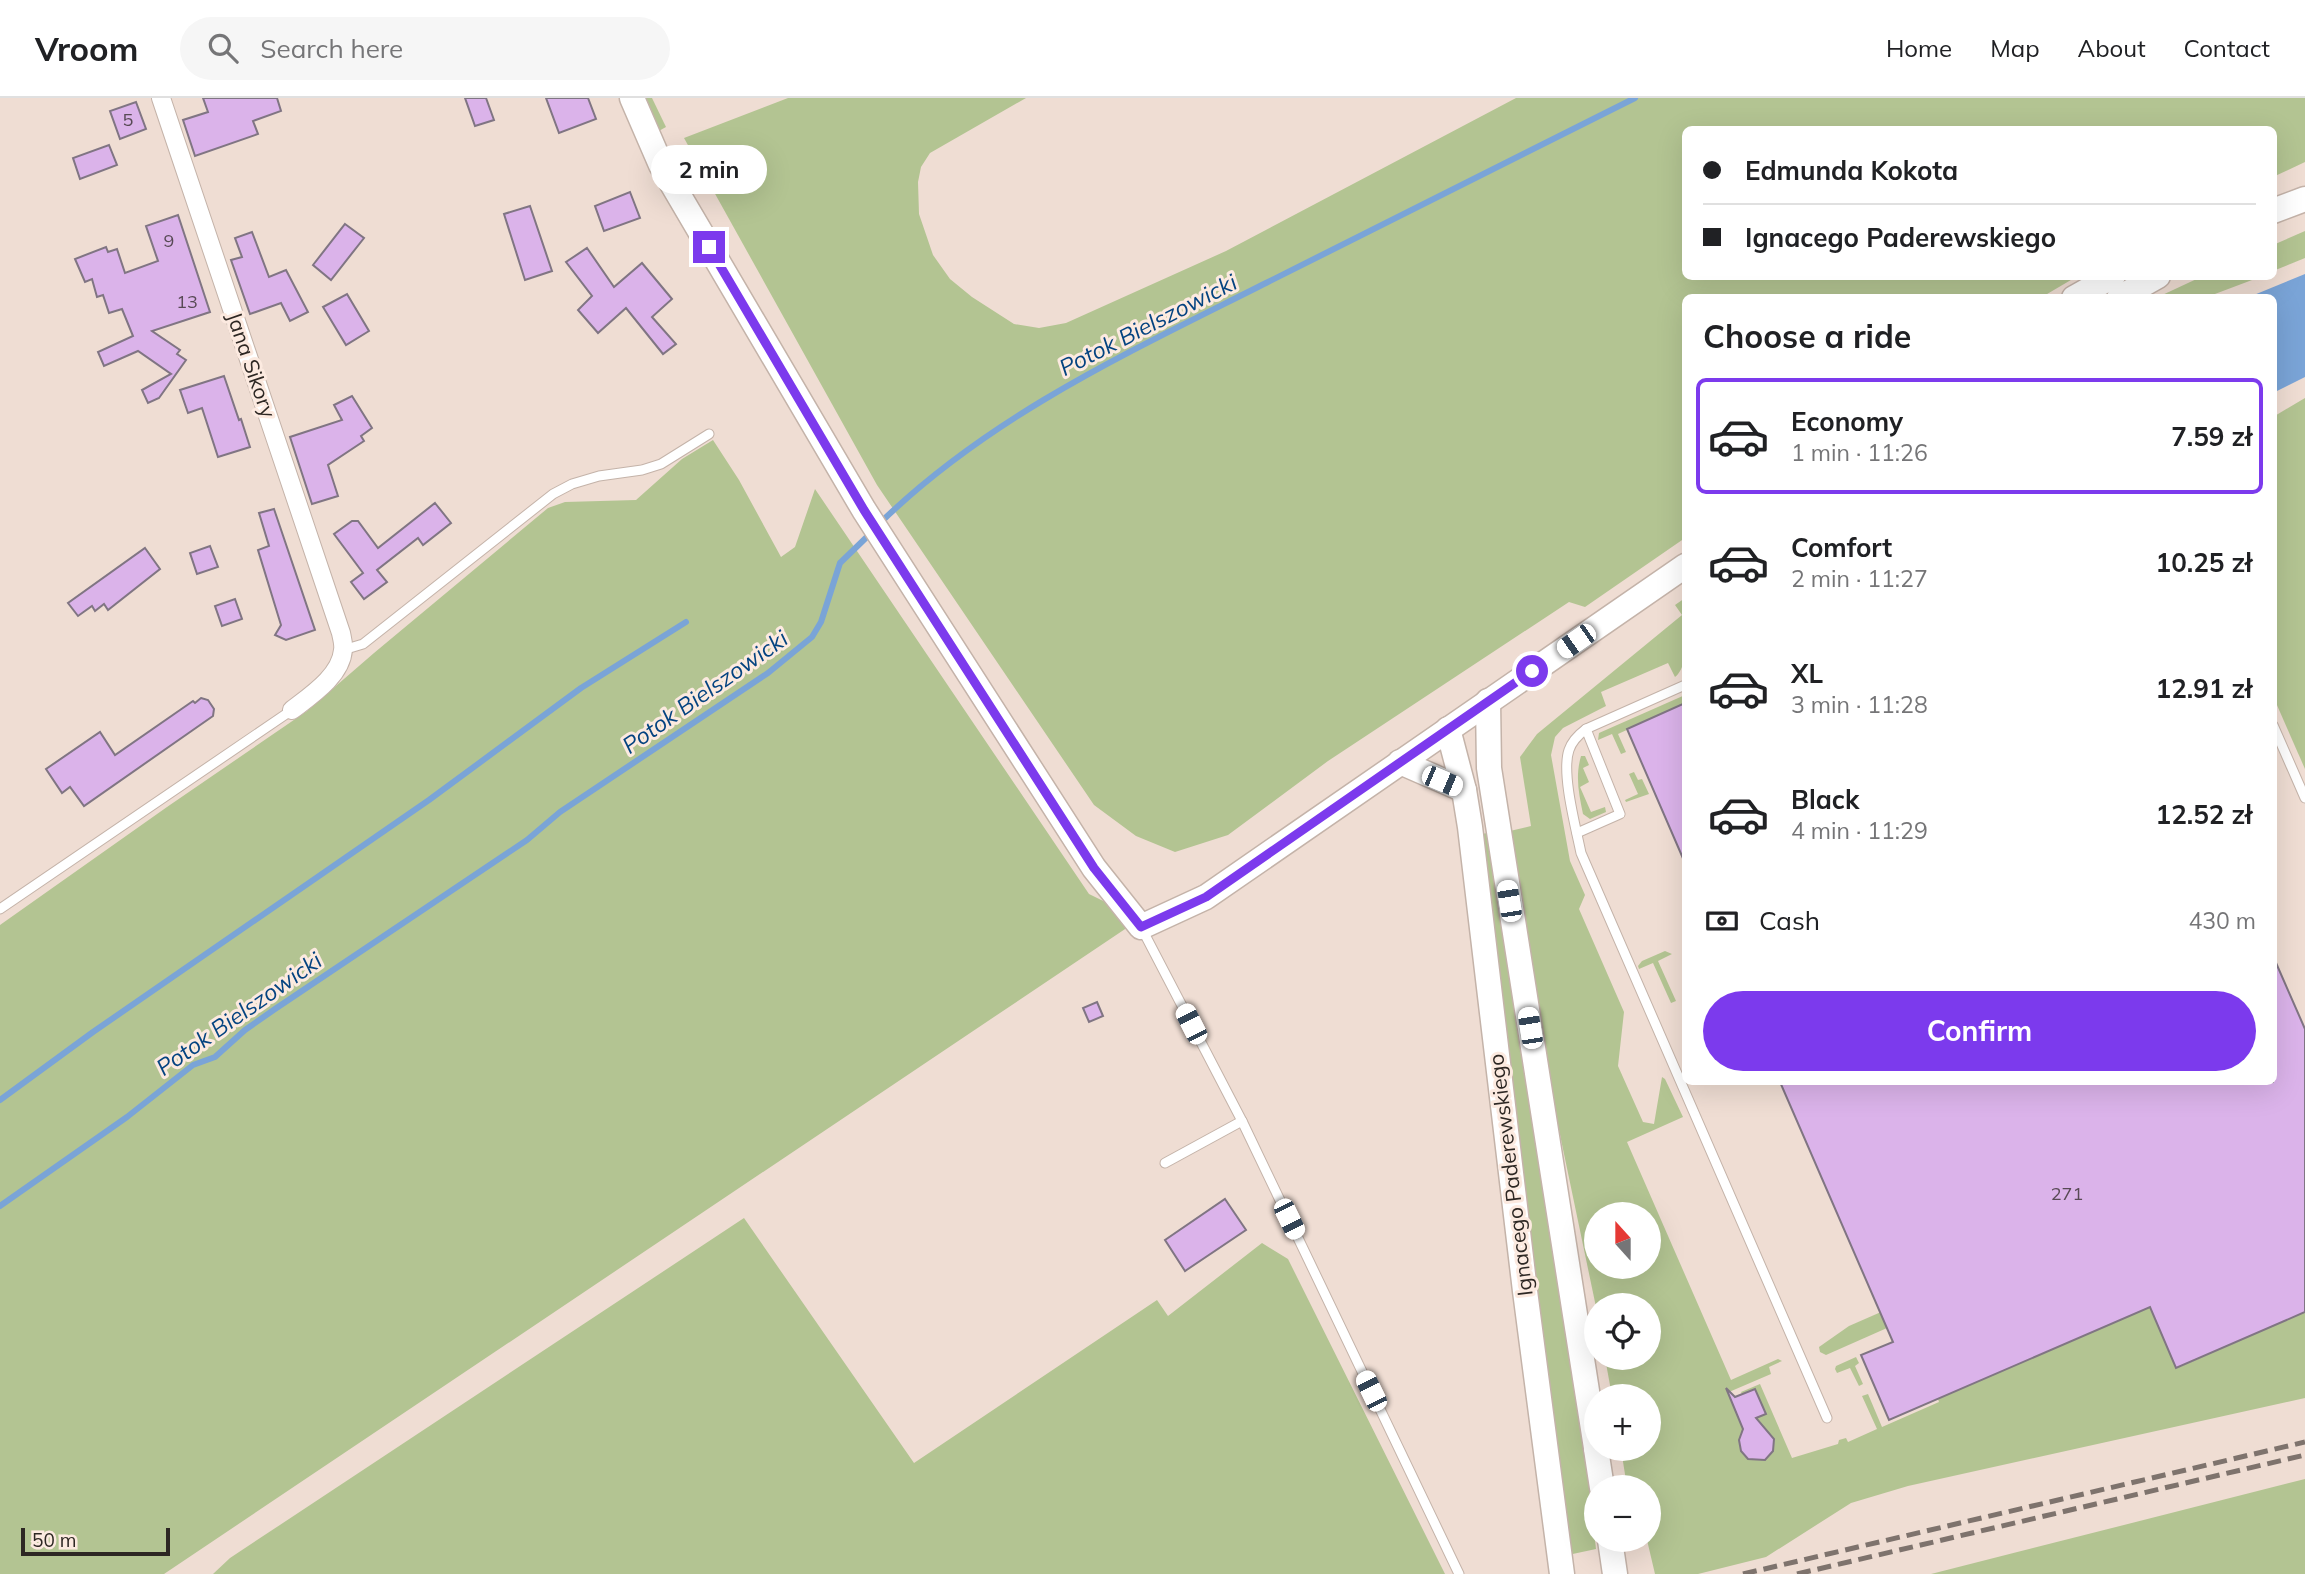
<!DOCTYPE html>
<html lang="en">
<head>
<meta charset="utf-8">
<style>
  :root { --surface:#fff; --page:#f6f6f6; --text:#202124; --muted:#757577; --line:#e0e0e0; --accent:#7c3aed }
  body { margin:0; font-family:Mulish,sans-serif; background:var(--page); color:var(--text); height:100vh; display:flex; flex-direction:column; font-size:26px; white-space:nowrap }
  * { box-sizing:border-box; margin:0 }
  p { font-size:23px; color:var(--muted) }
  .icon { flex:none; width:38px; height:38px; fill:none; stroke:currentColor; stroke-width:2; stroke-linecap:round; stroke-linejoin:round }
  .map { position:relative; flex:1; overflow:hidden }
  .sheet { position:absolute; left:1682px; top:196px; width:595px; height:791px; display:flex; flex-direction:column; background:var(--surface); border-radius:10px; box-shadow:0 7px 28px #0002 }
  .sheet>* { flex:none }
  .banner { position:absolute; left:1682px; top:28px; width:595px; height:154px; border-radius:10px; box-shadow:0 7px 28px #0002; display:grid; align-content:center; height:154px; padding:0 21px; background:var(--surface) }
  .needle { width:46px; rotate:339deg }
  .fabs { position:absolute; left:1584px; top:1104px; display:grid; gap:14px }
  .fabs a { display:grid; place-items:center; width:77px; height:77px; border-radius:50%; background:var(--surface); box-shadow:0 7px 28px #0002; font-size:35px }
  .scale { position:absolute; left:21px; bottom:18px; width:149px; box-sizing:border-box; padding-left:7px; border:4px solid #2d2723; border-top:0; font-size:19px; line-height:24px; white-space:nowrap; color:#2d2723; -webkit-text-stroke:5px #fceae0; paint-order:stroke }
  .end { position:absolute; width:32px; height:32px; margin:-16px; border:9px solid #7c3aed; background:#fff; box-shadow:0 0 0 4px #fff }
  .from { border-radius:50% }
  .bubble { position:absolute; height:49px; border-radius:24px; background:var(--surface); box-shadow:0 7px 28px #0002; font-size:23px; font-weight:700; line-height:49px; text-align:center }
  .car { position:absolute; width:21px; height:42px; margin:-21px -10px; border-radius:9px; box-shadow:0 0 5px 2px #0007; background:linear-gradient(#fff 24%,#345 0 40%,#fff 0 76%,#345 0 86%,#fff 0) }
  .banner b { display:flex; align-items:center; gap:24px; height:66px; font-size:26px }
  .banner b+b { border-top:2px solid var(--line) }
  .banner i { width:18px; height:18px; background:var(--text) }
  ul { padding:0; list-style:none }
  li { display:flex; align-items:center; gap:21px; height:116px; margin:0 14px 10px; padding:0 7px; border:4px solid transparent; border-radius:10px }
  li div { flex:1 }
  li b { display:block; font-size:26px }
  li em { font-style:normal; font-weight:700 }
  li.selected { border-color:var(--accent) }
  li>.icon { width:63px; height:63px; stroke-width:1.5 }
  h2 { padding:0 21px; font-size:32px; line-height:84px }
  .pay { display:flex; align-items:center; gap:18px; height:77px; padding:0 21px; font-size:26px }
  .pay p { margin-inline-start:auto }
  .cta { display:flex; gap:14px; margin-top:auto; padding:14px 21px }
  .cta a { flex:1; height:80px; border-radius:42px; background:var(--accent); color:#fff; font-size:28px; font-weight:700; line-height:80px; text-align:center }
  header { display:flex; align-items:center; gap:42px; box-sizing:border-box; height:98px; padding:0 35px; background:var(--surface); border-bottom:2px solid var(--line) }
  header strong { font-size:33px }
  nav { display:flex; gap:38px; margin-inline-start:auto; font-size:24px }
  .search { width:490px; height:63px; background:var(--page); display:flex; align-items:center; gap:18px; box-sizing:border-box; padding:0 24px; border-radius:38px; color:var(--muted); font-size:26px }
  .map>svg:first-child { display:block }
</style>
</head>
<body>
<header>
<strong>Vroom</strong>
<div class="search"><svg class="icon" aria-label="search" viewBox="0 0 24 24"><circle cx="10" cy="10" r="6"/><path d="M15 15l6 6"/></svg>Search here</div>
<nav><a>Home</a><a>Map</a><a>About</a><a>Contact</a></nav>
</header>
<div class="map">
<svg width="2305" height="1476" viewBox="0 0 2305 1476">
  <rect width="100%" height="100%" fill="#efddd3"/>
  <g fill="#b3c492" fill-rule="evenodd">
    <polygon points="643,0 652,0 666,29 657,34"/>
    <polygon points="788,0 1026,0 930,55 921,69 918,84 919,116 933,157 950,181 972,199 1014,226 1039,230 1066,225 1226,153 1516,0 2305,0 2305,64 2273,79 2273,32 1685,32 1685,178 2076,179 2042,199 1685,200 1685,440 1585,509 1569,504 1328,663 1228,737 1175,754 1136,738 1094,707 877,387 684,40"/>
    <polygon points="2305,133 2305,160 2273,173 2273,147"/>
    <polygon points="2203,178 2260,178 2260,179 2207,199 2158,199"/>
    <polygon points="2305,300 2305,671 2273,598 2273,319"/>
    <polygon points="713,342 739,382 781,459 795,449 815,391 1089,796 1140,821 164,1476 0,1476 0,827 167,709 307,613 374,555 548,410 565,404 636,402 682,361"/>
    <path d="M1685,500C1685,519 1692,566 1675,579L1668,565L1601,594L1606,608L1563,630L1555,639L1551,657L1570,763L1585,797L1579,811L1624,914L1618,968L1643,1024L1654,1026L1662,979L1665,981L1683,1019L1627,1044L1731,1282L1778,1261L1782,1263L1769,1269L1771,1276L1729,1294L1741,1326L1766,1315L1755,1291L1742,1296L1741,1294L1760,1286L1792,1360L1838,1346L1839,1342L1846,1340L1848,1344L1877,1331L1862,1298L1868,1296L1882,1329L1939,1304L1938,1301L2150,1209L2177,1270L2305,1214V1300L1908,1388L1851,1405L1766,1459L1698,1476H1655L1647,1442L1637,1444L1636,1442H1648V1390L1627,1389L1621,1351H1648V1298H1612L1605,1260H1648V1208L1596,1209L1554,1008L1510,733L1531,728L1520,659L1537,636L1682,517L1675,507ZM1596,1116H1648V1169H1596Z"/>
    <polygon points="1685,597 1685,605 1618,636 1626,654 1621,656 1612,636 1598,642 1599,635"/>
    <path d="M1581,658H1585L1589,667L1583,670L1589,684L1580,689L1591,714L1605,709L1606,714L1590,721L1583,716C1579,696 1575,679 1581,658Z"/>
    <polygon points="1634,674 1638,682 1642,681 1649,696 1626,704 1625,702 1638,696 1629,676"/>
    <polygon points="1488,735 1586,1362 1596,1451 1568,1457 1481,736"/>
    <polygon points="1665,853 1672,856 1658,863 1676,903 1671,905 1653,865 1639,871 1638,868 1642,863"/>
    <polygon points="744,1120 914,1365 1157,1202 1168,1218 1262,1145 1288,1161 1445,1476 213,1476 230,1460"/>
    <polygon points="1881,1214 1887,1230 1826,1257 1820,1254 1819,1249 1849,1228"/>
    <polygon points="1856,1259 1859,1265 1855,1268 1863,1286 1859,1288 1850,1270 1837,1275 1835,1271 1836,1268"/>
    <polygon points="2305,1381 2305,1476 1931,1476"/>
  </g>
  <polygon fill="#7aa4d7" points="2305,176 2305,279 2273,295 2273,200 2249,199"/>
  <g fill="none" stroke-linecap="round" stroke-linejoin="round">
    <g stroke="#7aa4d7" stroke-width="6">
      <path d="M880,425C991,317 1129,254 1266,185C1389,123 1512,61 1635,0"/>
      <polyline points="0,1002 93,934 429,702 581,590 686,524"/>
      <polyline points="0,1108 127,1019 193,967 215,959 245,932 275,911 527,742 560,714 768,575 812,539 821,524 840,465 873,433"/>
    </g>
  </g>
  <g fill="#dbb3ea" stroke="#807583" stroke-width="2">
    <polygon points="203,0 277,0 281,13 253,23 258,36 195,58 183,22 208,14"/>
    <polygon points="465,0 486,0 494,22 475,28"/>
    <polygon points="546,0 588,0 596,21 559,35"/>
    <polygon points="136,4 146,31 120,41 110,13"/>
    <polygon points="109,47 117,67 80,81 73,60"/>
    <polygon points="630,94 640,120 604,133 595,108"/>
    <polygon points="530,108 552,173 525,182 504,116"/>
    <polygon points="178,117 210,214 152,233 180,252 177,256 186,262 159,300 148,305 142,292 171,276 138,253 104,268 98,254 133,238 122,211 109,215 103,197 97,199 92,181 85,184 75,161 106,149 108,154 117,151 125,175 158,163 146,128"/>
    <polygon points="345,126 364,140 331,182 313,167"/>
    <polygon points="252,134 269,179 286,172 308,214 290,223 281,205 250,216 231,162 242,159 235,140"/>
    <polygon points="587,150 614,189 642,165 672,201 652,219 676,246 663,256 626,210 598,235 578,212 592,198 566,164"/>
    <polygon points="347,196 369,233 346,247 323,209"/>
    <polygon points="224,278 239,322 241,321 250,349 218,359 202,310 188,315 180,292"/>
    <polygon points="352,298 372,330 361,338 364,343 328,367 338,398 312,406 290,339 342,322 334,307"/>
    <polygon points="435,405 451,425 423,447 418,440 377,472 387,484 364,501 351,484 363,475 334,436 352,423 358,423 378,450"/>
    <polygon points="274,411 315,532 286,542 275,537 281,527 258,452 269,448 259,415"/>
    <polygon points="210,448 218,469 197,476 190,455"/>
    <polygon points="145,450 160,471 108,512 104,506 95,513 92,508 78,518 68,505"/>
    <polygon points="235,501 242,521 222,528 215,508"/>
    <polygon points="201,600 208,602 214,611 213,618 84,708 70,689 62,695 46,671 100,634 115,657 193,603 195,605"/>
    <polygon points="1685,605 1685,765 1627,631"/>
    <polygon points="2273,858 2305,931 2305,1214 2176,1270 2150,1209 1889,1322 1861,1257 1893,1244 1780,984 2273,984"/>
    <polygon points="1097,904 1103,918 1089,924 1083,910"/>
    <polygon points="1225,1101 1246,1132 1185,1173 1165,1142"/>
    <polygon points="1726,1290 1735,1299 1755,1291 1766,1316 1756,1320 1774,1341 1773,1353 1765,1362 1748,1361 1741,1353 1739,1342 1743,1331"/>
  </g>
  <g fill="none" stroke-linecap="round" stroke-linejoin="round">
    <g stroke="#c4b3a9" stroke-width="11">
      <g id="lane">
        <polyline points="343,552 363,546 553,396 572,386 599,378 642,372 661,366 709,336"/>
        <path d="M1685,587L1586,631C1578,637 1572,643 1569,652C1561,675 1576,730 1581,755L1827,1320"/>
        <polyline points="2273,627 2305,700"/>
        <polyline points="1577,735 1620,716 1586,631"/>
        <polyline points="0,811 292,612"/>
        <polyline points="1142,831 1242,1023 1459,1476"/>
        <polyline points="1165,1065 1242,1023"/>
      </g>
    </g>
    <g stroke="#c4b3a9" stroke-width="20">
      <path id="street" d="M161,0L341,535C342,540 344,547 343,552C341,578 310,598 292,612"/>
    </g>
    <g stroke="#c4b3a9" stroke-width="27">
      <g id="secondary">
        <polyline points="632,0 661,67 864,412 1094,770 1141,829 1206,799 1685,468"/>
        <polyline points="2273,113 2305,101"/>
        <polyline points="2074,200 2113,178"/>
        <polyline points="2119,200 2158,178"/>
        <polyline points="1488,603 1489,670 1596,1350"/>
        <polyline points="1448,631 1464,692 1470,729 1525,1193 1562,1476"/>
        <polyline points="1400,664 1464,692"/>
        <polyline points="1596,1351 1602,1390"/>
        <polyline points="1610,1442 1615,1476"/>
      </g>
    </g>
    <use href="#lane" stroke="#fff" stroke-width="9"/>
    <use href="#street" stroke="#fff" stroke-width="18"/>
    <use href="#secondary" stroke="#fff" stroke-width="24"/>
    <g stroke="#7e736d" stroke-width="5" stroke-dasharray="14 7" stroke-linecap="butt">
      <polyline points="1743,1476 2305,1344"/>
      <polyline points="1797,1476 2305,1357"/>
    </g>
  </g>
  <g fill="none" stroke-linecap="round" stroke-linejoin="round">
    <polyline stroke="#7c3aed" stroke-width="9" points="709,149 864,412 1094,770 1141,829 1206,799 1532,573"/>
  </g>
  <g text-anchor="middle" stroke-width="6" stroke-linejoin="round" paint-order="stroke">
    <g font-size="18" fill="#584a55">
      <text x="128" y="28">5</text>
      <text x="169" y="149">9</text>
      <text x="187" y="210">13</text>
      <text x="2067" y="1102">271</text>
    </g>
    <g font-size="21" fill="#2d2723" stroke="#fceae0">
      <text transform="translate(251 267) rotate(71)" y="7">Jana Sikory</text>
      <text transform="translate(1511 1077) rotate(-97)" y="7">Ignacego Paderewskiego</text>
    </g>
    <g font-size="23" font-style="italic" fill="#044380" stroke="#fceae0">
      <text transform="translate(1148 227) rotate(-27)" y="8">Potok Bielszowicki</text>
      <text transform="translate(705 594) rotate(-35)" y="8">Potok Bielszowicki</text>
      <text transform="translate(239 916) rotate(-35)" y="8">Potok Bielszowicki</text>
    </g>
  </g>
</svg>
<div class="fabs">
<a><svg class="needle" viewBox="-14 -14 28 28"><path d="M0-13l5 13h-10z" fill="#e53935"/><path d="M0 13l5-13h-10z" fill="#757577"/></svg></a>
<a><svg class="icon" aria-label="locate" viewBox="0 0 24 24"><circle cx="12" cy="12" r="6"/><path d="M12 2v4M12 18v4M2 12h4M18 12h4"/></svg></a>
<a>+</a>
<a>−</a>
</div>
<div class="scale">50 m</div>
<i class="end from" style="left:1532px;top:573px"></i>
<i class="end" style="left:709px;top:149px"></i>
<div class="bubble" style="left:651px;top:47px;width:116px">2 min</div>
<i class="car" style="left:1576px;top:543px;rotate:235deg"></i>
<i class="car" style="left:1442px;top:683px;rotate:113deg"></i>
<i class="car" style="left:1509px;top:803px;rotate:351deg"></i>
<i class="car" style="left:1191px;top:926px;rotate:333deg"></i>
<i class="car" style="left:1530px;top:930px;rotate:351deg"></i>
<i class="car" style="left:1289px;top:1121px;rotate:154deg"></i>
<i class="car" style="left:1371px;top:1293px;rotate:334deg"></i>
<div class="banner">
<b><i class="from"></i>Edmunda Kokota</b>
<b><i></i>Ignacego Paderewskiego</b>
</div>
<section class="sheet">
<h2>Choose a ride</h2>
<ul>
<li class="selected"><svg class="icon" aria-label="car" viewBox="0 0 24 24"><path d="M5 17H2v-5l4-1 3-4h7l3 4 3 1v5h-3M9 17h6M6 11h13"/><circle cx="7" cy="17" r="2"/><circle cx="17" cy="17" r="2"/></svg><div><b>Economy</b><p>1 min · 11:26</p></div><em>7.59 zł</em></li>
<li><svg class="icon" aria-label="car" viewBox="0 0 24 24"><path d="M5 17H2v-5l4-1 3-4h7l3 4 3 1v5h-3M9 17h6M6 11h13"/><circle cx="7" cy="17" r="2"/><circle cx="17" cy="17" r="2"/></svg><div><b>Comfort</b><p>2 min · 11:27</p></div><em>10.25 zł</em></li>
<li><svg class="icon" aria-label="car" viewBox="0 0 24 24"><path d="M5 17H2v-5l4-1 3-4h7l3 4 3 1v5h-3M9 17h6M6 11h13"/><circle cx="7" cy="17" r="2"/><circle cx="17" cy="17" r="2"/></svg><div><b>XL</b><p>3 min · 11:28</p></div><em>12.91 zł</em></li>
<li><svg class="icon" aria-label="car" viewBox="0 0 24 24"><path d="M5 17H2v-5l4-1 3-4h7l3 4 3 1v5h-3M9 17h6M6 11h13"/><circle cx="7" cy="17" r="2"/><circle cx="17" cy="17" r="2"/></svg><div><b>Black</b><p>4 min · 11:29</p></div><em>12.52 zł</em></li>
</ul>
<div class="pay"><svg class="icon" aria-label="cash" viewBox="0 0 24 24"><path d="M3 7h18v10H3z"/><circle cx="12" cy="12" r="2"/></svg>Cash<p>430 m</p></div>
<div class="cta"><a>Confirm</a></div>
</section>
</div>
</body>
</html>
